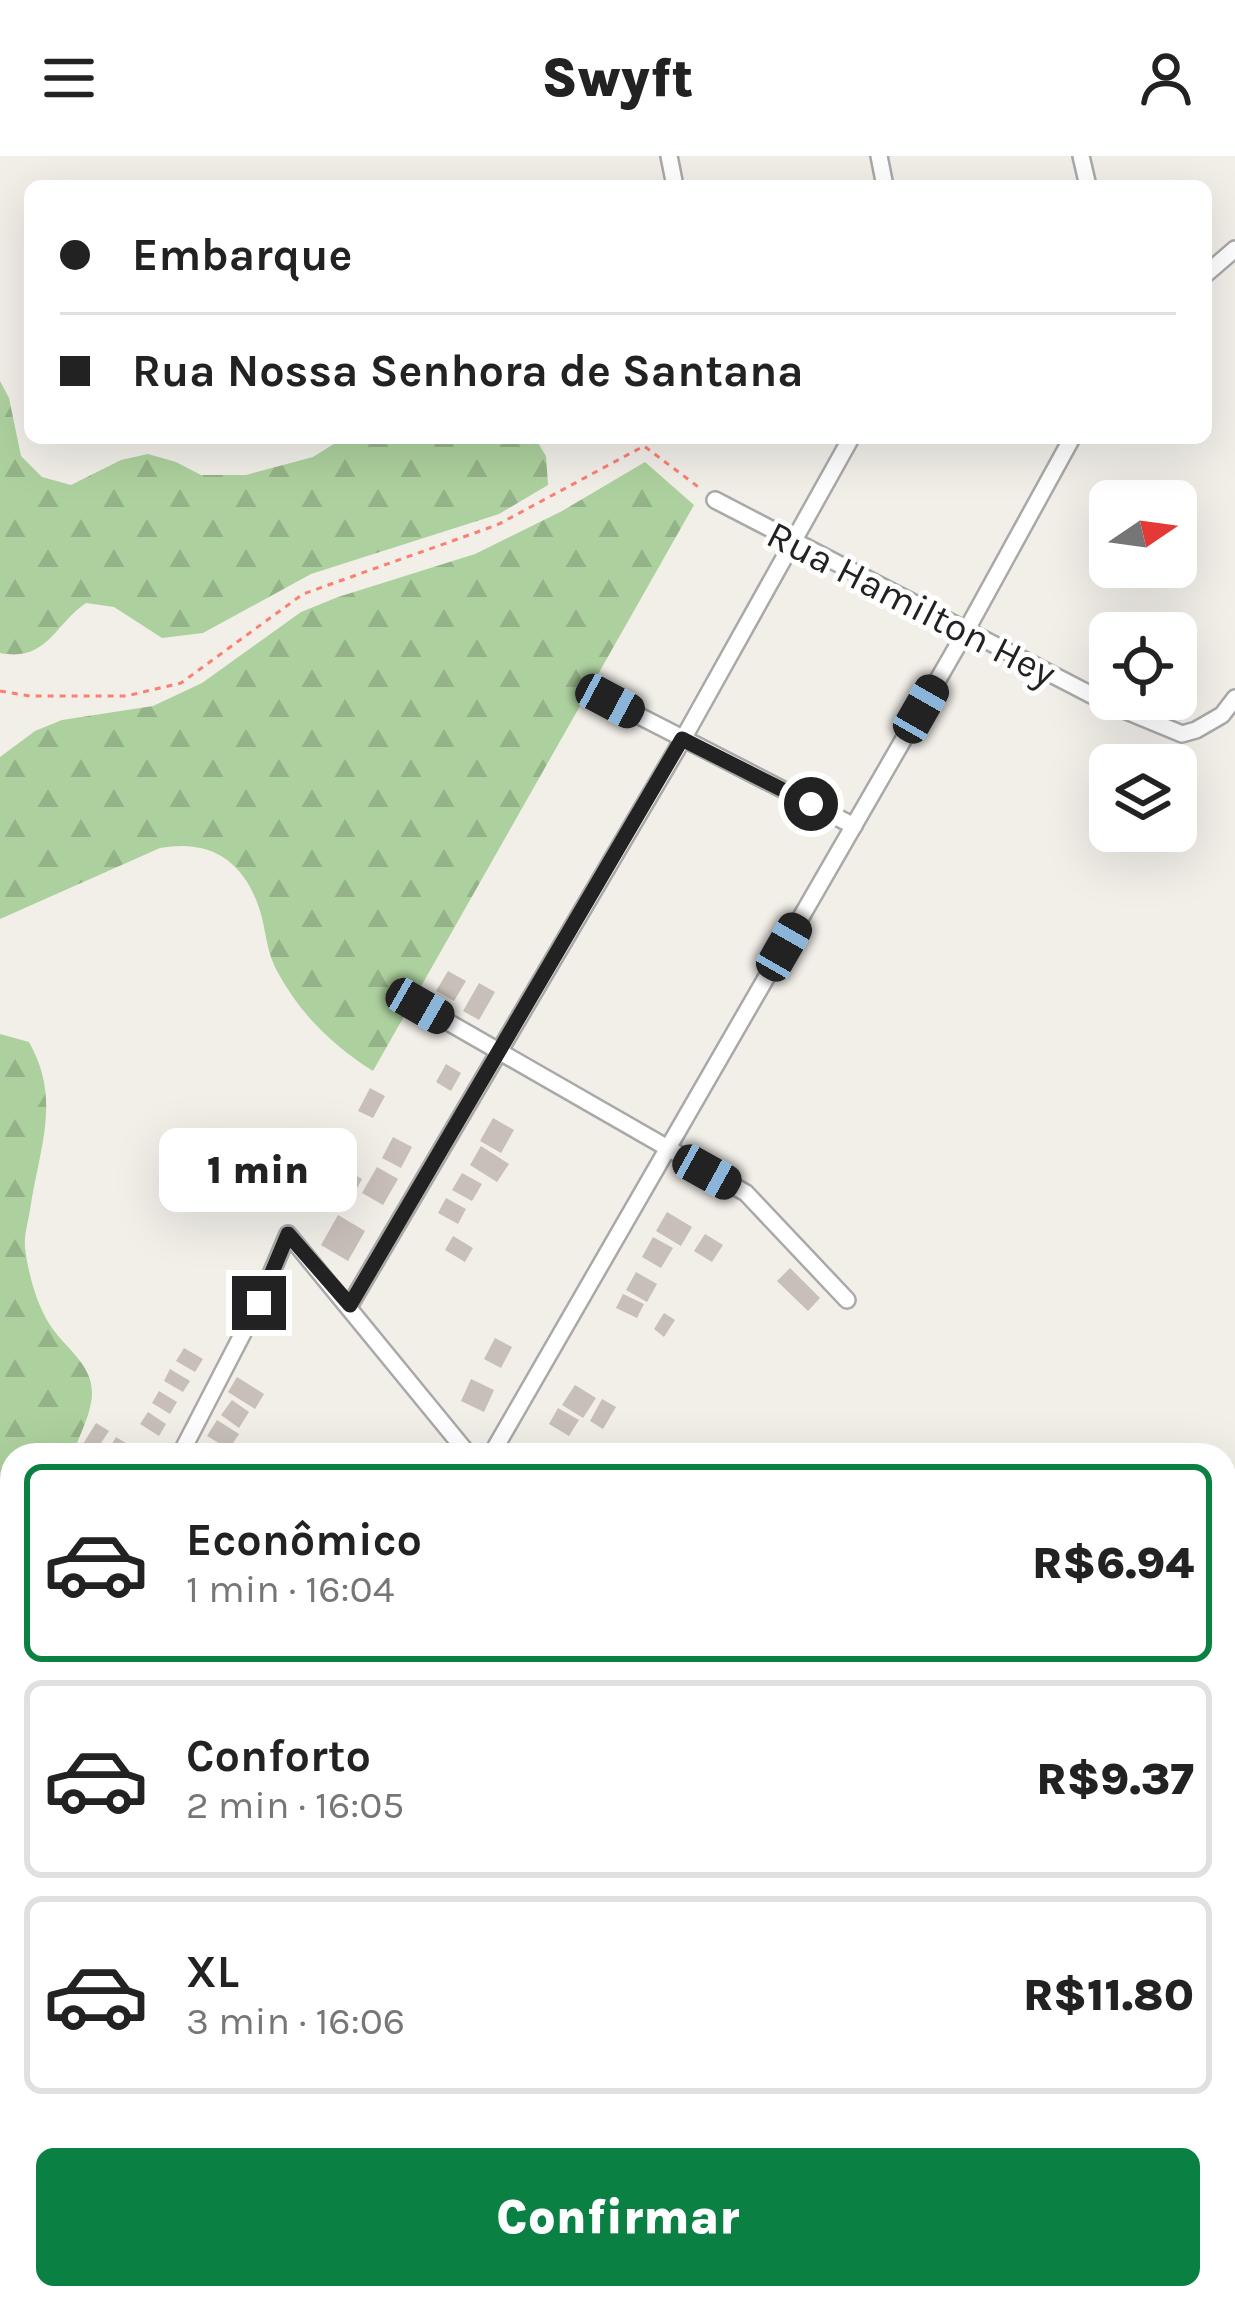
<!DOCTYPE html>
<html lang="pt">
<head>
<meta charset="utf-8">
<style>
  :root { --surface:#fff; --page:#f2f2f2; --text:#222; --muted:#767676; --line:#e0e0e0; --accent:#0b8043 }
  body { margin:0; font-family:Karla,sans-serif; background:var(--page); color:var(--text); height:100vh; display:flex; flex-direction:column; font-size:45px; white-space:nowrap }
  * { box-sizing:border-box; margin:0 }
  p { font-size:39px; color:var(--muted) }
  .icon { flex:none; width:66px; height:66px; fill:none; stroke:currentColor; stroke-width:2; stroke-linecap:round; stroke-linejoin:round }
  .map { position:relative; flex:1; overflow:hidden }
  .sheet { position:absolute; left:0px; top:1287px; width:1236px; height:867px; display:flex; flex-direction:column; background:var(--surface); border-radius:36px 36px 0 0; box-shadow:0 12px 48px #0002 }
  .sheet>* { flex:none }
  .guide { position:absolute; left:24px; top:24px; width:1188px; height:264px; border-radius:18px; box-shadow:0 12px 48px #0002; display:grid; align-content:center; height:264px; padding:0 36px; background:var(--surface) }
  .needle { width:78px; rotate:77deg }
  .controls { position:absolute; left:1089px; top:324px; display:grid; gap:24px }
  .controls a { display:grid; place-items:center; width:108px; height:108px; border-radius:18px; background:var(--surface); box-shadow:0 12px 48px #0002; font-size:60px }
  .end { position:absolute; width:54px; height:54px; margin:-27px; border:15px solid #222; background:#fff; box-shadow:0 0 0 6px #fff }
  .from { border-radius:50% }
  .bubble { position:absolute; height:84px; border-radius:18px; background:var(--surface); box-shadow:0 12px 48px #0002; font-size:39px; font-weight:800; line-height:84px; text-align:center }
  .car { position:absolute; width:36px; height:72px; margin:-36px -18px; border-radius:15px; box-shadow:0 0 9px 3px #0007; background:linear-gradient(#222 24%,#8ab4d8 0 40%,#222 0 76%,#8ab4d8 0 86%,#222 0) }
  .guide b { display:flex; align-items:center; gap:42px; height:114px; font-size:45px }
  .guide b+b { border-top:3px solid var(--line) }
  .guide i { width:30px; height:30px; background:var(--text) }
  ul { padding:21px 0 0; list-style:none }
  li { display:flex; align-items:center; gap:36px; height:198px; margin:0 24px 18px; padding:0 12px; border:6px solid var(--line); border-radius:18px }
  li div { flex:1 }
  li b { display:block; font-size:45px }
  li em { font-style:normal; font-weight:800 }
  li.on { border-color:var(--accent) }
  li>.icon { width:108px; height:108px; stroke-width:1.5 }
  .button { display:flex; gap:24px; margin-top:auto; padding:24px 36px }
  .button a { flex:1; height:138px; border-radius:18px; background:var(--accent); color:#fff; font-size:48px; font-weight:800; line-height:138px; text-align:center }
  header { display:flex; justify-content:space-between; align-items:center; height:156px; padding:0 36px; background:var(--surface); font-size:54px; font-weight:800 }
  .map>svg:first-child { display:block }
</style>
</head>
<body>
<header><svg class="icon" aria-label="menu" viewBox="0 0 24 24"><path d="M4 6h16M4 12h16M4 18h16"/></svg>Swyft<svg class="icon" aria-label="person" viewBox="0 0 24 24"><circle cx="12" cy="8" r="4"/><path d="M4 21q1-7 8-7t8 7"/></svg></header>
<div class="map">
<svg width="1235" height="2153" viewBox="0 0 1235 2153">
  <defs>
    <pattern id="forest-firs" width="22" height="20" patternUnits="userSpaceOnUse" patternTransform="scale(3)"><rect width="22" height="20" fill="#add19e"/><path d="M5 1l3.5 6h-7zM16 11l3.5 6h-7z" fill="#95b388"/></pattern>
  </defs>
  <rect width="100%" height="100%" fill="#f2efe9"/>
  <g fill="url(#forest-firs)">
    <path d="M0,225L9,242L21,300L42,321L71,329L121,304L148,298L176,306L201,319H246L313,301L343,282H535L546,300L548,329L499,358L311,418L203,477L162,482L114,451L86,447C53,470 47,506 0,497Z"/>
    <path d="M645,306L694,349L373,915C332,889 300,858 277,815C268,799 266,779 262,762C248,709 215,682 160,692L0,763V601L35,575L62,564L153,550L202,527L301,456L338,441L475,398L562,355Z"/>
    <path d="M0,878L29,886C62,944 39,992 30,1054C28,1066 24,1079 25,1091C28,1117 36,1147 50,1169C67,1195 98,1211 91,1247C88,1264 78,1282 73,1299H12V1393L0,1413Z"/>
    <polygon points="0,1801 12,1813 12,2142 305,2142 302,2153 0,2153"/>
  </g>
  <g fill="#c7bfb8">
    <polygon points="448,815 466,825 454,845 436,835"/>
    <polygon points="479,827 495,836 479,864 463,855"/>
    <polygon points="446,908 461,917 451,935 436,926"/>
    <polygon points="370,932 385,940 373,962 358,955"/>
    <polygon points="493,962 514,974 501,997 480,985"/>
    <polygon points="393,981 412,991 401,1012 382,1002"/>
    <polygon points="481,990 509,1008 497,1026 470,1009"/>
    <polygon points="377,1011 398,1023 383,1049 362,1037"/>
    <polygon points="343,1012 362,1023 350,1045 330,1034"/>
    <polygon points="462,1017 482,1028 472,1045 452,1034"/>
    <polygon points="446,1042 466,1053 458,1068 438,1057"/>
    <polygon points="667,1056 692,1071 681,1090 656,1075"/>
    <polygon points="338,1059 365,1075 348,1105 321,1089"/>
    <polygon points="705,1078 723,1089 712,1106 694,1095"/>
    <polygon points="453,1080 473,1092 465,1106 445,1094"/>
    <polygon points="653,1081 673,1092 661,1112 642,1101"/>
    <polygon points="790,1112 820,1142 808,1155 777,1125"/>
    <polygon points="636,1116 657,1128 647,1146 626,1134"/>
    <polygon points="623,1138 644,1148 637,1162 616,1152"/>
    <polygon points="664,1157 675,1164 664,1181 654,1173"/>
    <polygon points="495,1182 512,1191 501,1212 484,1203"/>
    <polygon points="184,1192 203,1203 195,1216 176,1205"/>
    <polygon points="170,1213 190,1225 183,1236 164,1225"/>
    <polygon points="237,1221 264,1238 255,1253 228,1236"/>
    <polygon points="471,1223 494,1234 484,1256 461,1245"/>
    <polygon points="575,1229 596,1242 583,1262 562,1249"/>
    <polygon points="159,1235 177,1246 170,1258 152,1247"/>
    <polygon points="602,1243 616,1251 603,1273 590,1265"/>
    <polygon points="232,1244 249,1256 239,1272 221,1259"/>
    <polygon points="558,1252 579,1264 569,1280 549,1268"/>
    <polygon points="148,1256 166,1268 159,1280 140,1268"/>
    <polygon points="217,1264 239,1278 229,1293 207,1280"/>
    <polygon points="96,1267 109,1275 95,1296 83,1288"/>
    <polygon points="116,1281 129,1289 123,1299 106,1299"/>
    <polygon points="208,1288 226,1299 201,1299"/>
    <polygon points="6,1468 12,1471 9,1494 0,1489"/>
    <polygon points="0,1502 11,1508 0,1527"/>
    <polygon points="3,1722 12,1728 12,1748 0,1740"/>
  </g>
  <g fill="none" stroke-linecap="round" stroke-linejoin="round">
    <g stroke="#a9a9a9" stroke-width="20">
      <g id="minor">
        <polyline points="669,0 675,30"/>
        <polyline points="879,0 885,30"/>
        <polyline points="1081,0 1088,30"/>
        <polyline points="1206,118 1235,93"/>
        <polyline points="715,344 1107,547 1182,578 1196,574 1222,559 1235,542"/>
        <polyline points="610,545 854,670"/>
        <polyline points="420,850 746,1037 847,1144"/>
        <polyline points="350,1149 683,583 851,282"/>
        <polyline points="180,1299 259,1146 288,1078 469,1299"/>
        <polyline points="491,1299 966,475 1072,282"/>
        <polyline points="0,1549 12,1556"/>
        <polyline points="0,1629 12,1607"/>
        <polyline points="0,1695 12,1702"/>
        <polyline points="1224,1896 1235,1886"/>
        <polyline points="1224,2123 1235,2113"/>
        <polyline points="1082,2142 1090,2153"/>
        <polyline points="1191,2153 1203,2142"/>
      </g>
    </g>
    <polyline stroke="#fa8072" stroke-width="3" stroke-dasharray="6 6" stroke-linecap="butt" points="0,535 30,540 126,540 181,527 303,438 497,369 644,290 701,333"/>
    <use href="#minor" stroke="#fff" stroke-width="15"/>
  </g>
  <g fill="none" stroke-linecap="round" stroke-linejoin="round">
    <polyline stroke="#222" stroke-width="15" points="259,1147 288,1078 350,1149 682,583 811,648"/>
  </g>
  <g text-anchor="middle" stroke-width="10" stroke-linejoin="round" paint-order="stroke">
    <g font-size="39" fill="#222" stroke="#fff">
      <text transform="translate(912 447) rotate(27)" y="14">Rua Hamilton Hey</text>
    </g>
  </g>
</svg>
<div class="controls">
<a><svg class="needle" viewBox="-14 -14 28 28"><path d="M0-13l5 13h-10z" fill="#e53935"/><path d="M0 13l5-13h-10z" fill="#767676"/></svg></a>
<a><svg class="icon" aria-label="locate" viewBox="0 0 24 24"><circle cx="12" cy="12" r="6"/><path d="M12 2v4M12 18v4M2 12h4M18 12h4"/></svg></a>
<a><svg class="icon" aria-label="layers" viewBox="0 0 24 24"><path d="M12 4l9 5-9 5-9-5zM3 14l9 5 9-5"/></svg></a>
</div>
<i class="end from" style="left:811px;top:648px"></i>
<i class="end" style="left:259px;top:1147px"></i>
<div class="bubble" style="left:159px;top:972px;width:198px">1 min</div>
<i class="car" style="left:610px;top:545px;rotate:118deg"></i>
<i class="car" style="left:921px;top:553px;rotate:30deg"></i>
<i class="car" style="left:784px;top:791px;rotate:30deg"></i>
<i class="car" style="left:420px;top:850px;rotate:120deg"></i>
<i class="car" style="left:707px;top:1016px;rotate:119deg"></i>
<div class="guide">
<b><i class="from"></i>Embarque</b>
<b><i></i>Rua Nossa Senhora de Santana</b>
</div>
<section class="sheet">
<ul>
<li class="on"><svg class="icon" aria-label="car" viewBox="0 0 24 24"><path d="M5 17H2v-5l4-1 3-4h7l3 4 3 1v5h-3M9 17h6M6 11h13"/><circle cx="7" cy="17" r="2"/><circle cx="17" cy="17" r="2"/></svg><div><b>Econômico</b><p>1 min · 16:04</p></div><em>R$6.94</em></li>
<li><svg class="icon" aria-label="car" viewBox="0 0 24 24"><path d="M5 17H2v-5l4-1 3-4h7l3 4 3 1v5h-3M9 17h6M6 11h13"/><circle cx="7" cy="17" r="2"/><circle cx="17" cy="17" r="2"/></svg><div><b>Conforto</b><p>2 min · 16:05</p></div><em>R$9.37</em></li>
<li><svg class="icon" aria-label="car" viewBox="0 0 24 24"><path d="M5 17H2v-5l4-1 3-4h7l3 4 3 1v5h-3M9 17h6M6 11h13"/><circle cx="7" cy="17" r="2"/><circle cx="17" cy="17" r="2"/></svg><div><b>XL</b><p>3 min · 16:06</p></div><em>R$11.80</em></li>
</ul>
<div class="button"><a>Confirmar</a></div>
</section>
</div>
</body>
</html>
